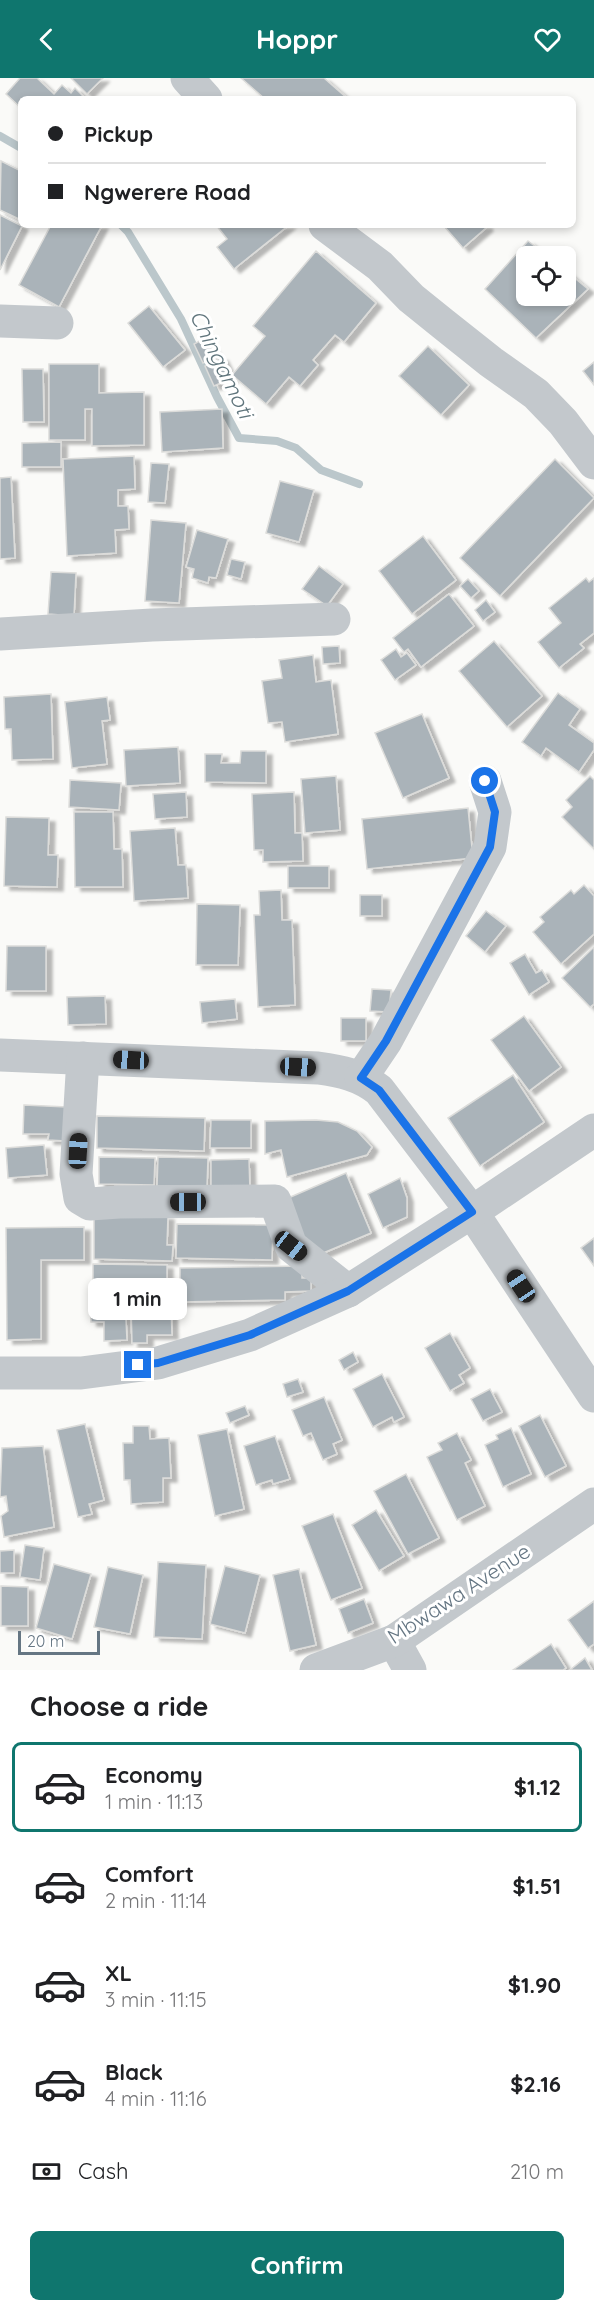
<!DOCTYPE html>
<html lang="en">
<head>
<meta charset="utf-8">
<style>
  :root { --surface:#fff; --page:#f2f2f2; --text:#202124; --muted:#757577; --line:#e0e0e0; --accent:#0f766e }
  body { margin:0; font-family:Quicksand,sans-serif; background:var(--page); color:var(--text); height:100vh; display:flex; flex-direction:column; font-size:22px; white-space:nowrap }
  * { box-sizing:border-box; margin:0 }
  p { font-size:20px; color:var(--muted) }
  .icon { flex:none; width:33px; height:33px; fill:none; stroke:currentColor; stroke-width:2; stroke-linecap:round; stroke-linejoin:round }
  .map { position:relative; height:1592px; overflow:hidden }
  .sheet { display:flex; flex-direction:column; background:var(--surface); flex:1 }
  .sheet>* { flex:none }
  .hud { position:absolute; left:18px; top:18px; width:558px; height:132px; border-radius:9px; box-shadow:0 3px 9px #0003; display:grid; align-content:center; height:132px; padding:0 30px; background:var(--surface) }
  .controls { position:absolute; left:516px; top:168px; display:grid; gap:12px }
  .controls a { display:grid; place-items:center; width:60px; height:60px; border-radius:9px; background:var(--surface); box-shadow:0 3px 9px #0003; font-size:30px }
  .scale { position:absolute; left:18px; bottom:15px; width:82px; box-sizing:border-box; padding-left:6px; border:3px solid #657683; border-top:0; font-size:16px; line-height:21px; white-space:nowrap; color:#657683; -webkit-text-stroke:4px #fff; paint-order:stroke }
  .end { position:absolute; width:27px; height:27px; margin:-14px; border:8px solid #1a73e8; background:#fff; box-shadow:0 0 0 3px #fff }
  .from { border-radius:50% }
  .bubble { position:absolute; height:42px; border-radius:9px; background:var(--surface); box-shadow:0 3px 9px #0003; font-size:20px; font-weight:700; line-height:42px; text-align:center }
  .car { position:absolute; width:18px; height:36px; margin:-18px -9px; border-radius:8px; box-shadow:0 0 4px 2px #0007; background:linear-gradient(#222 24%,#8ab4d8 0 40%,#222 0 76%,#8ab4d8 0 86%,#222 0) }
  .hud b { display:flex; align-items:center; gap:21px; height:57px; font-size:22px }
  .hud b+b { border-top:2px solid var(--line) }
  .hud i { width:15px; height:15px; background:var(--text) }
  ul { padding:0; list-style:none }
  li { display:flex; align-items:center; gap:18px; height:90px; margin:0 12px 9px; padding:0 18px; border:3px solid transparent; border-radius:9px }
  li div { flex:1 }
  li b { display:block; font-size:22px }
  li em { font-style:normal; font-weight:700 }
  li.current { border-color:var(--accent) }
  li>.icon { width:54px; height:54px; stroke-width:1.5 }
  h2 { padding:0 30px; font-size:27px; line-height:72px }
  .pay { display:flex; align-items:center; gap:15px; height:66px; padding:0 30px; font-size:22px }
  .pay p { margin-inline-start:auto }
  .primary-button { display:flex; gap:12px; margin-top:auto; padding:12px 30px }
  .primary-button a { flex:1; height:69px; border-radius:9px; background:var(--accent); color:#fff; font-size:24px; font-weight:700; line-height:69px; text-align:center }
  header { display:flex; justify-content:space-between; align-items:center; height:78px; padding:0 30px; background:var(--accent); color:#fff; font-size:27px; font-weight:700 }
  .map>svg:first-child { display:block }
</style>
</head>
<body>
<header><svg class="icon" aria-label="back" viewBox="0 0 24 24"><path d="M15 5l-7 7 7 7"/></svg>Hoppr<svg class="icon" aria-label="heart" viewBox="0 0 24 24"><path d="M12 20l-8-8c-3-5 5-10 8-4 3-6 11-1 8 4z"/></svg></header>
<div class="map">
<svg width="594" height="1592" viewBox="0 0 594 1592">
  <defs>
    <filter id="shadow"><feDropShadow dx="6" dy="4" stdDeviation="1.5" flood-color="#0004"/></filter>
  </defs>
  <rect width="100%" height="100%" fill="#fafaf8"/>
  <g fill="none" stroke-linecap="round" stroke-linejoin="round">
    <g stroke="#bbc7cb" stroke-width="8">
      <polyline points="0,58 21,70"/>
      <polyline points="121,147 128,154 181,241 217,319 239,360 277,363 296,370 321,392 359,406"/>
    </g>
  </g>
  <g fill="#aab3b9" stroke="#dcdcda" stroke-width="1.5" filter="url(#shadow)">
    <polygon points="20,0 37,0 54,16 62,7 71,15 75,10 86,21 21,21 21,30 6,16"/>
    <polygon points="71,0 103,0 87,16"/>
    <polygon points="241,0 324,0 348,21 265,21"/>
    <polygon points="1,83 21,93 21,142 0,132"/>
    <polygon points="0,137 22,148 0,192"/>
    <polygon points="51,147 102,147 59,229 19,207"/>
    <polygon points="216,147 289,147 234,191 217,169 227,161"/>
    <polygon points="443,147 486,147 487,149 463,170"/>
    <polygon points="528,163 548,178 526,178 526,218 566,218 566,193 588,211 536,260 485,211"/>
    <polygon points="316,173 376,225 344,264 335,257 313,282 318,287 300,308 289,299 266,326 232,297 265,258 253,248"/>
    <polygon points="149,228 185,272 163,289 128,245"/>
    <polygon points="207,259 217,278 203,285 194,266"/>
    <polygon points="428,268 469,307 441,337 399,298"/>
    <polygon points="222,279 232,300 214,308 205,288"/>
    <polygon points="594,284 594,307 583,293"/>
    <polygon points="49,286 99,286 99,315 144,314 144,367 92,368 92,331 85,331 85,362 49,362"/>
    <polygon points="22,291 43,291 44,344 23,344"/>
    <polygon points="222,331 223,370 162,374 160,334"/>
    <polygon points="61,364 61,389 22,389 22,365"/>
    <polygon points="134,378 135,411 118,412 118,428 128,428 129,451 115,452 116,475 67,478 63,381"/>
    <polygon points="555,381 594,420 500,518 460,480"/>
    <polygon points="151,385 169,386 165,425 148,424"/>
    <polygon points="11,399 15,480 0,481 0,400"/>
    <polygon points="280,403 314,412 299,464 266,455"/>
    <polygon points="151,442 186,445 179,525 145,523"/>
    <polygon points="197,452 228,461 216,500 209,499 208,505 192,500 194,491 186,489"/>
    <polygon points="423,458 456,502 412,536 379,493"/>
    <polygon points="231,481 245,484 241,501 227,497"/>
    <polygon points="319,488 343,506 327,528 302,511"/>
    <polygon points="51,494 76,495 74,538 48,536"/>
    <polygon points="586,500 589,504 594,500 594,555 580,566 584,570 559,590 538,564 561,545 549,530"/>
    <polygon points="468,501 479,513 471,520 460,508"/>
    <polygon points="449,516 474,548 421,589 408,571 404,574 393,560"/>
    <polygon points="486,522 495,534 483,543 475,532"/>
    <polygon points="494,563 542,618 507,649 459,593"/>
    <polygon points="339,568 340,585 323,586 322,569"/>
    <polygon points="396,571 401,579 407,575 416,587 395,602 381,582"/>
    <polygon points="313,577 316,604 331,602 338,656 285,664 282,644 268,645 262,603 282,600 279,582"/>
    <polygon points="558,615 580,631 569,647 594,665 594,672 579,694 546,670 541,678 522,664"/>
    <polygon points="51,616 53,681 12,682 11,651 5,651 4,619"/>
    <polygon points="107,619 110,642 102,643 107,686 72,690 65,624"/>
    <polygon points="422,636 449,700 403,720 375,655"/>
    <polygon points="178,669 180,705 126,708 124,672"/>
    <polygon points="241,673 266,673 266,705 205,704 205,676 222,676 221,685 240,685"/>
    <polygon points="336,698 340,752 305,755 301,701"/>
    <polygon points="590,698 594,702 594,771 562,739 572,729 566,722"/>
    <polygon points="70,702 121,705 119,732 69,729"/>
    <polygon points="186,714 187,739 155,741 153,716"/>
    <polygon points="294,714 295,755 302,755 303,783 263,784 263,772 254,772 252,716"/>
    <polygon points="468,730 473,780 367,791 362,741"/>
    <polygon points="74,734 113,734 114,771 122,771 123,809 75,809"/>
    <polygon points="6,739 49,740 48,777 58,777 57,809 4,808"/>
    <polygon points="175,750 178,787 186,787 188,820 134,823 130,753"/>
    <rect x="288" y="788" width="41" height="22"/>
    <polygon points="584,807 594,818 594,856 561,886 533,854 544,844 540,839 571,812 574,816"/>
    <polygon points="281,812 282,842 292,842 295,927 258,929 254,837 260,837 259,813"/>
    <rect x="360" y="817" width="22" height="21"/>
    <polygon points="197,826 240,827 238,887 196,887"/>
    <polygon points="486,833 506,848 485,874 466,858"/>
    <polygon points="7,868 46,868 46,913 6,913"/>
    <polygon points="594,869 594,926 590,929 562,900"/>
    <polygon points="525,876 536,895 542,892 549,904 529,917 510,885"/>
    <polygon points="372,911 391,912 389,934 370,933"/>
    <polygon points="105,918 106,946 68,947 67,919"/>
    <polygon points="235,921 237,941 202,945 200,924"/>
    <polygon points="524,938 561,989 529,1013 491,962"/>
    <rect x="341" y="940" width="25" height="23"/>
    <polygon points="513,997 544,1044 480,1088 448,1040"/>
    <polygon points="24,1027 67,1029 66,1063 48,1062 49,1056 23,1056"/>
    <polygon points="97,1038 205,1040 204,1073 97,1070"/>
    <polygon points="211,1042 251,1042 251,1070 210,1070"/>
    <polygon points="316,1042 338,1044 357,1053 372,1069 367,1077 287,1099 281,1072 265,1076 265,1043"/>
    <polygon points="44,1067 47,1097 8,1100 6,1070"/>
    <polygon points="99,1079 155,1080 154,1107 99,1106"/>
    <polygon points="158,1079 208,1080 207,1109 157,1108"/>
    <polygon points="249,1081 250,1113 211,1114 211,1082"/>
    <polygon points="346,1095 371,1155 316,1178 305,1168 286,1121"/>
    <polygon points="400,1100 407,1120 407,1139 383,1150 368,1116"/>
    <polygon points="94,1136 168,1138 167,1167 173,1167 172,1183 94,1181"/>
    <polygon points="177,1146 273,1147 272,1182 176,1180"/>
    <polygon points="84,1149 84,1182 41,1182 41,1261 7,1262 6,1150"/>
    <polygon points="594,1160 594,1188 581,1170"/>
    <polygon points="93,1186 167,1187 167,1215 93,1215"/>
    <polygon points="302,1188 302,1200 311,1200 311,1213 285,1214 285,1222 180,1224 180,1190"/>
    <polygon points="125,1221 127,1262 104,1263 104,1244 91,1244 90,1223"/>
    <polygon points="171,1227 172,1257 147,1257 147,1265 132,1265 131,1228"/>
    <polygon points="450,1255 470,1290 459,1297 464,1305 450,1313 425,1270"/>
    <polygon points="353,1274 358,1284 344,1292 339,1282"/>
    <polygon points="382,1296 404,1339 394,1344 392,1339 373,1349 353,1311"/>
    <polygon points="298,1301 303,1314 287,1319 283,1306"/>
    <polygon points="490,1311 502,1334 483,1343 471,1321"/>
    <polygon points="324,1319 342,1362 333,1366 337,1376 323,1382 311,1355 303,1358 292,1332"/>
    <polygon points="245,1328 249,1337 230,1345 226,1335"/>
    <polygon points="540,1337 566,1388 545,1399 519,1348"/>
    <polygon points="85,1346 104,1422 89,1426 92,1436 78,1439 57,1352"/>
    <polygon points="133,1348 149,1348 150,1361 169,1360 171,1400 163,1400 163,1424 131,1426 130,1402 124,1402 123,1365 133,1365"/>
    <polygon points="511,1350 531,1396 503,1409 485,1367 498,1361 496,1357"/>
    <polygon points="227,1351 244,1431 215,1438 198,1357"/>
    <polygon points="457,1355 471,1382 465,1385 485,1428 457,1442 427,1379 442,1372 438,1365"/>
    <polygon points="275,1358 290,1401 273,1406 272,1402 256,1407 244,1368"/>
    <polygon points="43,1368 54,1449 4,1459 1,1438 8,1433 6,1418 0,1419 2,1370"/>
    <polygon points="406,1396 439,1460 408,1476 374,1413"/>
    <polygon points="376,1432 404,1478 379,1493 352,1447"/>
    <polygon points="333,1436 362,1510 331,1522 302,1448"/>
    <polygon points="25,1467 44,1470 40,1502 20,1499"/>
    <polygon points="14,1472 14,1495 0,1495 0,1473"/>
    <polygon points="158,1484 206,1487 202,1561 154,1559"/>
    <polygon points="54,1486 91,1496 72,1561 36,1550"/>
    <polygon points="225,1488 260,1497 245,1555 210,1546"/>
    <polygon points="108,1489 143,1497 130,1556 94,1549"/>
    <polygon points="299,1491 316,1567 290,1573 273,1497"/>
    <polygon points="1,1508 28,1509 28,1548 1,1548"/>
    <polygon points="364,1521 373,1545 348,1555 339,1531"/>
    <polygon points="594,1523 594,1566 588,1570 568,1542"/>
    <polygon points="551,1566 566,1590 563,1592 513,1592"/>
    <polygon points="585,1580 592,1592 570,1592"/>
  </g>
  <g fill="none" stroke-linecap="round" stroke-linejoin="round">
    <g stroke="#c3c8cc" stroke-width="33">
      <polyline points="187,0 206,21"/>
      <polyline points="325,147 380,188 411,220 442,245 491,284 536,316 563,344 594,385"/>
      <polyline points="0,243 57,245"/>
      <polyline points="0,556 152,547 334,541"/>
      <path d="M0,977L318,990C341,993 360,997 379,1012L472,1134L594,1318"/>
      <polyline points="83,980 76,1096 80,1120 90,1126 119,1124 275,1123 291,1168 348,1213"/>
      <polyline points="361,1000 386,963 490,769 495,734 485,703"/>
      <polyline points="394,1563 410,1592"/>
      <polyline points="316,1592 394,1563 594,1426"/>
    </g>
    <polyline stroke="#c3c8cc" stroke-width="33" points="0,1295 81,1295 158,1285 250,1257 348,1213 472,1134 594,1052"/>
  </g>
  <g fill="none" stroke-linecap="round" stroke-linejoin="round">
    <polyline stroke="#1a73e8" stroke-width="8" points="138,1287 158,1285 250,1257 348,1213 472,1134 379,1012 361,1000 386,963 490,769 495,734 485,703"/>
  </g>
  <g text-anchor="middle" stroke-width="6" stroke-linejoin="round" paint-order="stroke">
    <g font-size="21" fill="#657683" stroke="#fff">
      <text transform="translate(459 1516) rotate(-33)" y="7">Mbwawa Avenue</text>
    </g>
    <g font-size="22" font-style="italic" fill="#60757c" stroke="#fff">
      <text transform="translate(222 286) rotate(64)" y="8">Chingamoti</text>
    </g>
  </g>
</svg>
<div class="controls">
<a><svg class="icon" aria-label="locate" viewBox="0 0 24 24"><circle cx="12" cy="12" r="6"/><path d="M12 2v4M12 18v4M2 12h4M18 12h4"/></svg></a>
</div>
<div class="scale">20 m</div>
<i class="end from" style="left:485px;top:703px"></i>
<i class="end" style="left:138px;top:1287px"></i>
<div class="bubble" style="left:88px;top:1200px;width:99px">1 min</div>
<i class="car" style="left:131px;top:982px;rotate:273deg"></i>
<i class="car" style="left:298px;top:989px;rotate:93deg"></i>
<i class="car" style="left:78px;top:1073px;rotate:3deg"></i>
<i class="car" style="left:188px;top:1124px;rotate:270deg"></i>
<i class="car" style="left:291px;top:1168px;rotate:128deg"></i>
<i class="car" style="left:521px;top:1208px;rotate:326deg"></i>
<div class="hud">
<b><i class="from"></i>Pickup</b>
<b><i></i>Ngwerere Road</b>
</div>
</div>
<section class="sheet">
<h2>Choose a ride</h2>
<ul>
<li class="current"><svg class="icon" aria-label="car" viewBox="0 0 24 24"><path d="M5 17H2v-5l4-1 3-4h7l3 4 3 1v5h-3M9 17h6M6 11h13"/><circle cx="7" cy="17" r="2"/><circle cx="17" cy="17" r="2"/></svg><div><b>Economy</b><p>1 min · 11:13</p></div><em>$1.12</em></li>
<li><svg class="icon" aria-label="car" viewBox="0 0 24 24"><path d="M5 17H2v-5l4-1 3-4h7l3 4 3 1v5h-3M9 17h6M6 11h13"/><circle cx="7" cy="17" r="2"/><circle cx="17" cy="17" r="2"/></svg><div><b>Comfort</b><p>2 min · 11:14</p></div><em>$1.51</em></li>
<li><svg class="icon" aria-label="car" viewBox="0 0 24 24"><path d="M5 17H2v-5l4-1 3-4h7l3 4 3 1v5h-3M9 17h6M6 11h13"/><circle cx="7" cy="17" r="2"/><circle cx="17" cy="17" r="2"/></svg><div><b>XL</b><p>3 min · 11:15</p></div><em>$1.90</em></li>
<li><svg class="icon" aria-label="car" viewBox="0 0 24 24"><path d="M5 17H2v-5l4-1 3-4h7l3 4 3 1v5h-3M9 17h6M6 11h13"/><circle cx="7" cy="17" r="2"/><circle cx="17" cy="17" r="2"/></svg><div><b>Black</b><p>4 min · 11:16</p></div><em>$2.16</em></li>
</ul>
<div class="pay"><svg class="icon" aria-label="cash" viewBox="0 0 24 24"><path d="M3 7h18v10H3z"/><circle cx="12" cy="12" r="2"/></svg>Cash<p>210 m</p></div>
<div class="primary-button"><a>Confirm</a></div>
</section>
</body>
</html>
